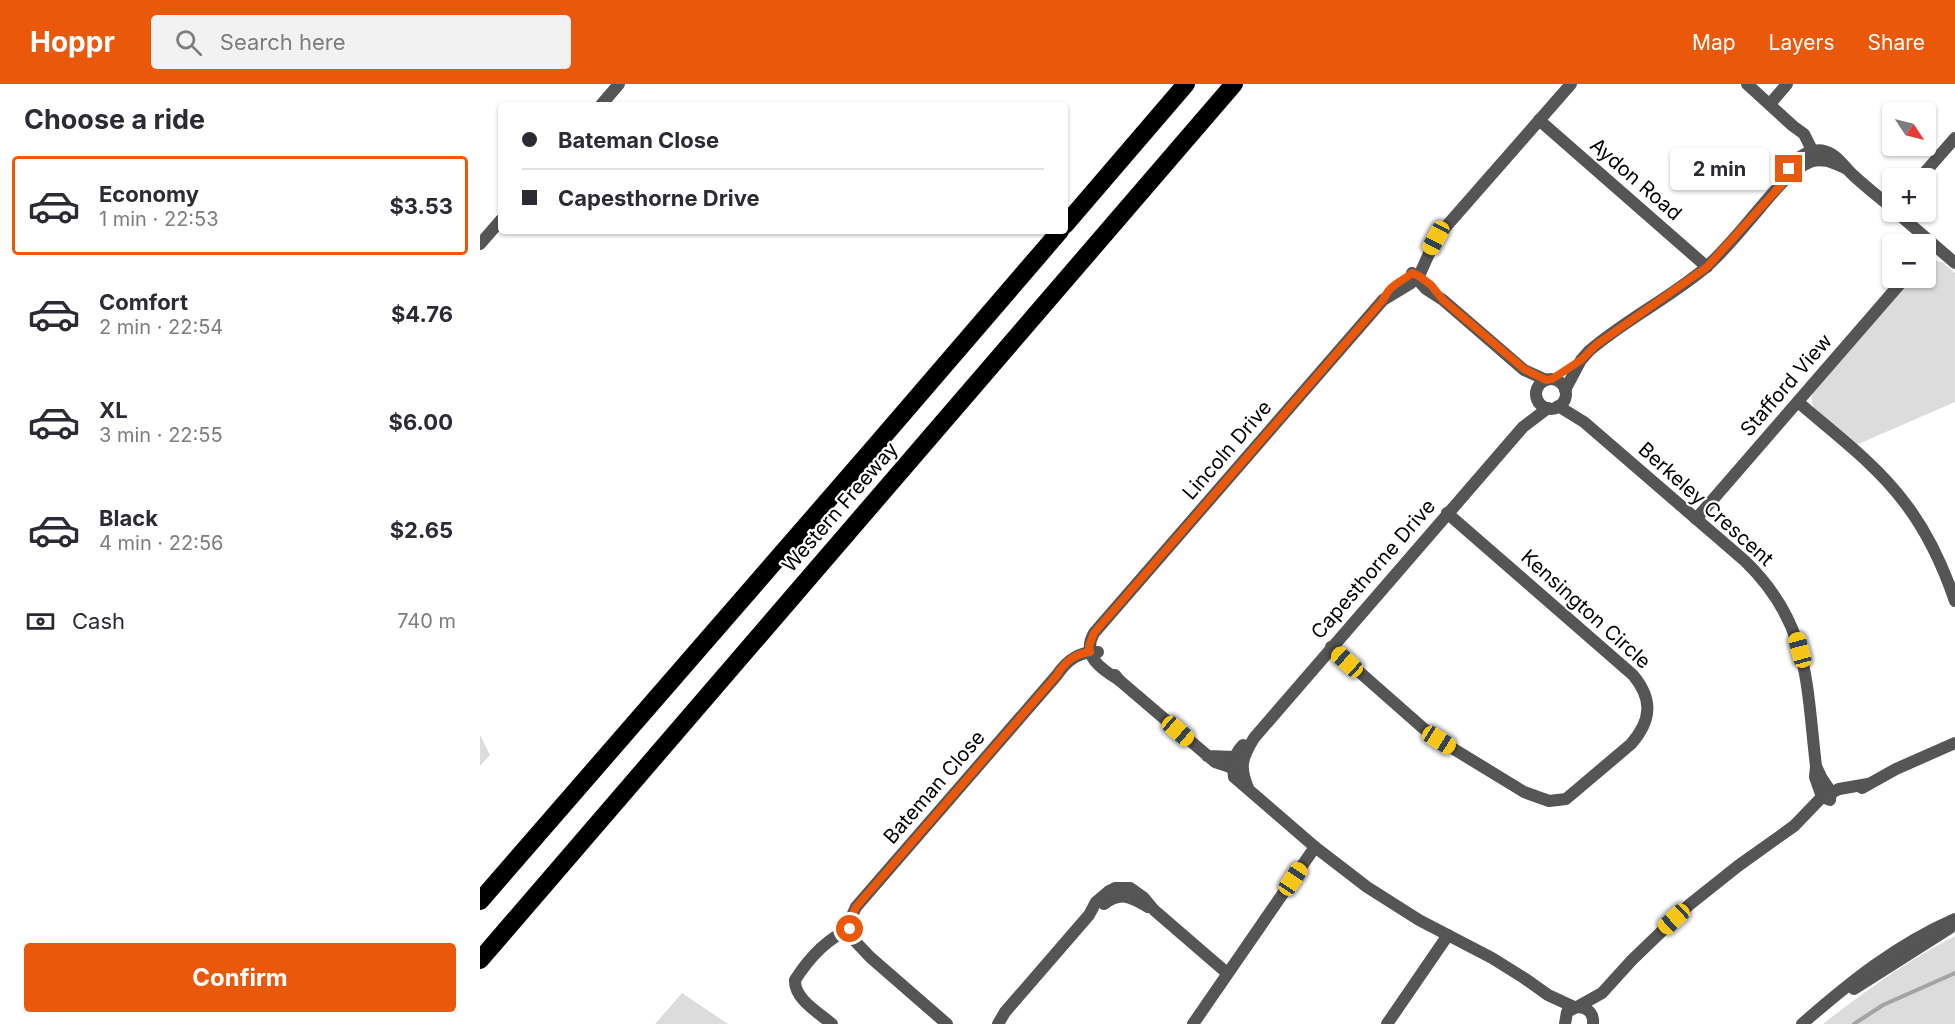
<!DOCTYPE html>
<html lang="en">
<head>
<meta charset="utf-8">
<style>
  :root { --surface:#fff; --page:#f2f2f3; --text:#2b2b33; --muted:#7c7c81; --line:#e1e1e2; --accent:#ea580c }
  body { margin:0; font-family:Inter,sans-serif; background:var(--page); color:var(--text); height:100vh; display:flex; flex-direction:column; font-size:22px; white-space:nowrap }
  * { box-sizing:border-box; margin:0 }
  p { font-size:20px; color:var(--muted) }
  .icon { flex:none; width:33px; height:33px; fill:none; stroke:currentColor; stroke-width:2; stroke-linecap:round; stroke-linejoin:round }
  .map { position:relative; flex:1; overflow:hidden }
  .panel { display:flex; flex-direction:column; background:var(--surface); width:480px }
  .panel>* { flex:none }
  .hud { position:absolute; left:18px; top:18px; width:570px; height:132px; border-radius:6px; box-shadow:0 2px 4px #0004; display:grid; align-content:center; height:132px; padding:0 24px; background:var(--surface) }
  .needle { width:39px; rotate:125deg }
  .buttons { position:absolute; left:1402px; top:18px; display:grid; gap:12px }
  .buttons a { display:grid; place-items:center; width:54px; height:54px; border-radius:6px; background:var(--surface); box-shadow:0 2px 4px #0004; font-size:30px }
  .end { position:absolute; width:27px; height:27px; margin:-14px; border:8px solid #ea580c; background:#fff; box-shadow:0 0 0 3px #fff }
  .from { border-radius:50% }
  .bubble { position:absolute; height:42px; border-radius:6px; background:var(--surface); box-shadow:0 2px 4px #0004; font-size:20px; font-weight:700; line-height:42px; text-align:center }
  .car { position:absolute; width:18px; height:36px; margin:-18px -9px; border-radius:8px; box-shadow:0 0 4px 2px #0007; background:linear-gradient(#f5c518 24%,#345 0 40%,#f5c518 0 76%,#345 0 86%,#f5c518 0) }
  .hud b { display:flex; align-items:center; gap:21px; height:57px; font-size:22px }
  .hud b+b { border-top:2px solid var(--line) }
  .hud i { width:15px; height:15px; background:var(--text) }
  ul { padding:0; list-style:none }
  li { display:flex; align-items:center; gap:18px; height:99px; margin:0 12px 9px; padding:0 12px; border:3px solid transparent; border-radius:6px }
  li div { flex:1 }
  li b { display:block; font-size:22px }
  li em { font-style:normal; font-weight:700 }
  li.selected { border-color:var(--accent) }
  li>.icon { width:54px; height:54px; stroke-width:1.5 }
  h2 { padding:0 24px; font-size:27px; line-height:72px }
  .pay { display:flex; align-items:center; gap:15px; height:66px; padding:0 24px; font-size:22px }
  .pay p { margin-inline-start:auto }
  .primary-button { display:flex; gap:12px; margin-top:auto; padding:12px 24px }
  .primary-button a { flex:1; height:69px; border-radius:6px; background:var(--accent); color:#fff; font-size:24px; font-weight:700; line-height:69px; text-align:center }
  header { display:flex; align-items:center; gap:36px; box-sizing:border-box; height:84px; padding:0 30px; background:var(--accent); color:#fff }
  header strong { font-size:28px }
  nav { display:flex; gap:33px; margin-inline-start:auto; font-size:21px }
  .search { width:420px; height:54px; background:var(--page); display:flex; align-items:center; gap:15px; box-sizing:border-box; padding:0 21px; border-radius:6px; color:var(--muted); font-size:22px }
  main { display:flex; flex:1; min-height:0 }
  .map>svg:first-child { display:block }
</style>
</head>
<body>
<header>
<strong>Hoppr</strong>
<div class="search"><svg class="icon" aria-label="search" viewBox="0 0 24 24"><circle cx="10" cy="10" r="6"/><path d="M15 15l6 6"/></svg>Search here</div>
<nav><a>Map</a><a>Layers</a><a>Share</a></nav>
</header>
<main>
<section class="panel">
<h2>Choose a ride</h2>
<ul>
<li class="selected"><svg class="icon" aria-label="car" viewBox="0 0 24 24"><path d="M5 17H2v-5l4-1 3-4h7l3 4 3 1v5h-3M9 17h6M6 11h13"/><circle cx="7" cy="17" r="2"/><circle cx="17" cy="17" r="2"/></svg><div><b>Economy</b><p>1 min · 22:53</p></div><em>$3.53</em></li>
<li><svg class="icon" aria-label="car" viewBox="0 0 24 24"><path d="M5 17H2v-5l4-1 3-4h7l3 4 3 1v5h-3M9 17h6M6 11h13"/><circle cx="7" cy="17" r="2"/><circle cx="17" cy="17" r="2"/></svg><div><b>Comfort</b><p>2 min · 22:54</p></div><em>$4.76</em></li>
<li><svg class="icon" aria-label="car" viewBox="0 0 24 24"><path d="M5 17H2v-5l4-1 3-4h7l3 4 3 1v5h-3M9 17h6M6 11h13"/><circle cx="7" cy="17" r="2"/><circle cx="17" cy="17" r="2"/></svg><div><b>XL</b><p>3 min · 22:55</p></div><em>$6.00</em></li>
<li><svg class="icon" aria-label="car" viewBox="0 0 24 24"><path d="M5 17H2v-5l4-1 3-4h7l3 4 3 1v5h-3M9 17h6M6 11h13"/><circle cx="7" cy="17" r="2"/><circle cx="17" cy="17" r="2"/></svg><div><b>Black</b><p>4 min · 22:56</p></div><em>$2.65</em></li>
</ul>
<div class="pay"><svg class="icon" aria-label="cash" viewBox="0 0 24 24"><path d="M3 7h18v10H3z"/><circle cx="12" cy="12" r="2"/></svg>Cash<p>740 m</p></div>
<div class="primary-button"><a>Confirm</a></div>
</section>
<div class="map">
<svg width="1475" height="940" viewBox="0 0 1475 940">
  <rect width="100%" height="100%" fill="#fff"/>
  <g fill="#dcdcdc">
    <path d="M1452,176L1462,178L1475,189V318L1376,361L1335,325C1327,312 1335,305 1342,295L1433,194H1446V179Z"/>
    <polygon points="0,651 10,671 0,682"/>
    <path d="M1475,852V940H1343C1385,907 1428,876 1475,852Z"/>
    <polygon points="202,909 248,940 175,940"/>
  </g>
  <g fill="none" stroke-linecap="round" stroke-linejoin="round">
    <polyline stroke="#a3a3a3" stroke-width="4" points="1374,940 1403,921 1475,889"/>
    <g stroke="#555" stroke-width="12">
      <polyline points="1267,0 1313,42 1324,50 1332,66 1332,73"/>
      <polyline points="1290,20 1307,0"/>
      <polyline points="121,21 139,0"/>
      <polyline points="1059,36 1227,183"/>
      <path d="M1307,89C1315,72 1335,59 1353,71C1361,76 1366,85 1373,91C1386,103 1400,114 1413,125"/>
      <polyline points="1440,94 1475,54"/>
      <polyline points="1416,128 1475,179"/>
      <polyline points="950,159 956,154 1091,0"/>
      <polyline points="0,160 21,136"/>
      <polyline points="932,189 946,205 963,216 1044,286 1066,296"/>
      <circle cx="1071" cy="310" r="15"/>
      <path d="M1085,306L1101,276L1109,267C1145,236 1188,215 1224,185C1245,167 1262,145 1280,124C1294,108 1309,87 1330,78C1343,73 1354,79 1365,84"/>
      <path d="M1318,318C1355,350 1396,380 1425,419C1448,449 1463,482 1475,517"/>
      <path d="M1078,322L1104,338L1265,477C1330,540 1326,599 1336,682L1335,693L1342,713L1350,716L1351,708L1341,693L1336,682"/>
      <polyline points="1216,435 1425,194"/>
      <path d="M851,563L943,644L959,656L1044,708L1069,717L1086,715L1151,660C1172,636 1173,615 1153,591L967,429"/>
      <polyline points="635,591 639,596 735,678 753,684 762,680 755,673 727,672"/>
      <path d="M639,596C621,585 601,572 614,549L903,216L931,199L939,192L956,154"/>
      <path d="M763,661C754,670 752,681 754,693L835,763L887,803L939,836L1012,874L1044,894L1068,911L1094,923"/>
      <path d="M768,704C759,682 762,674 774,654L1043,343L1068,324"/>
      <polyline points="1382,704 1416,685 1475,659"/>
      <path d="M624,820C641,807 651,813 668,823"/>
      <path d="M370,845L371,834L376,823L577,591C587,576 599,567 618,568"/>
      <polyline points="1097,923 1122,909 1152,876 1209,821 1258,782 1314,742 1342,713 1359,705 1388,700"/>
      <path d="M352,940C339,929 314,915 315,896C329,874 346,855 370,845L373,855L390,873L467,940"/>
      <polyline points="518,940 525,928 609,831 616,818 629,807 635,804 650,804 664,814 674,826 747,889"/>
      <polyline points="713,940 835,763"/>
      <polyline points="907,940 968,851"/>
      <path d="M1085,940L1087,928L1097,923C1108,923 1114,930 1113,940"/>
    </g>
    <g stroke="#555" stroke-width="12">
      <polyline points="1374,905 1470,844"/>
      <path d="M1322,940C1369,899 1417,860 1475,835"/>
    </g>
    <g stroke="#000" stroke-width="18">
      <polyline points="585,141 706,0"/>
      <polyline points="0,817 396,361 580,147"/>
      <polyline points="0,876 754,0"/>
    </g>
  </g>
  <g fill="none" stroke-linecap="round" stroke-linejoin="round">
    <path stroke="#ea580c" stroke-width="8" d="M370,845L371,834L376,823L577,591C585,578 594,570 610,568L609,562L614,549L903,216C911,199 919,200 932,189L939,192L951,201L963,216L1044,285L1066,296L1072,295L1101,276L1116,261L1227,183L1303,99L1309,85"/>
  </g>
  <g text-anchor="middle" stroke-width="4.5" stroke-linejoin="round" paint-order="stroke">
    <g font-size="20" fill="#000" stroke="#fff">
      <text transform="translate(1156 95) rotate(41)" y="7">Aydon Road</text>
      <text transform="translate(1306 301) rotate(-49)" y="7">Stafford View</text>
      <text transform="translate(747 366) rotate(-49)" y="7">Lincoln Drive</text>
      <text transform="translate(1226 420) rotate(42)" y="7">Berkeley Crescent</text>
      <text transform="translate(360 423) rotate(-49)" y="7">Western Freeway</text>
      <text transform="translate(893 485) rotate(-49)" y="7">Capesthorne Drive</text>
      <text transform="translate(1106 525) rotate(42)" y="7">Kensington Circle</text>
      <text transform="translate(454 703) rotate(-49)" y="7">Bateman Close</text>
    </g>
  </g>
</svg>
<div class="buttons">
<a><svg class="needle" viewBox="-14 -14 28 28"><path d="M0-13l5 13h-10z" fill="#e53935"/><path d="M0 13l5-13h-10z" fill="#7c7c81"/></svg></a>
<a>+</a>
<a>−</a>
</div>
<i class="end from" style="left:370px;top:845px"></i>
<i class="end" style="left:1309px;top:85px"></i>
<div class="bubble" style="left:1190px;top:64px;width:99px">2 min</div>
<i class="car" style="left:956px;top:154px;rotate:208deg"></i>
<i class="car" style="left:1320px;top:566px;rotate:345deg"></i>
<i class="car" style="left:867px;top:578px;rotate:312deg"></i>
<i class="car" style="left:698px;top:647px;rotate:131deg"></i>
<i class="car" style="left:959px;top:656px;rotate:122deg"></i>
<i class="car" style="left:813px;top:795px;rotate:34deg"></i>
<i class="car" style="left:1194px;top:835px;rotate:227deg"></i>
<div class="hud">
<b><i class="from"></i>Bateman Close</b>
<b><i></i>Capesthorne Drive</b>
</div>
</div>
</main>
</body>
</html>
